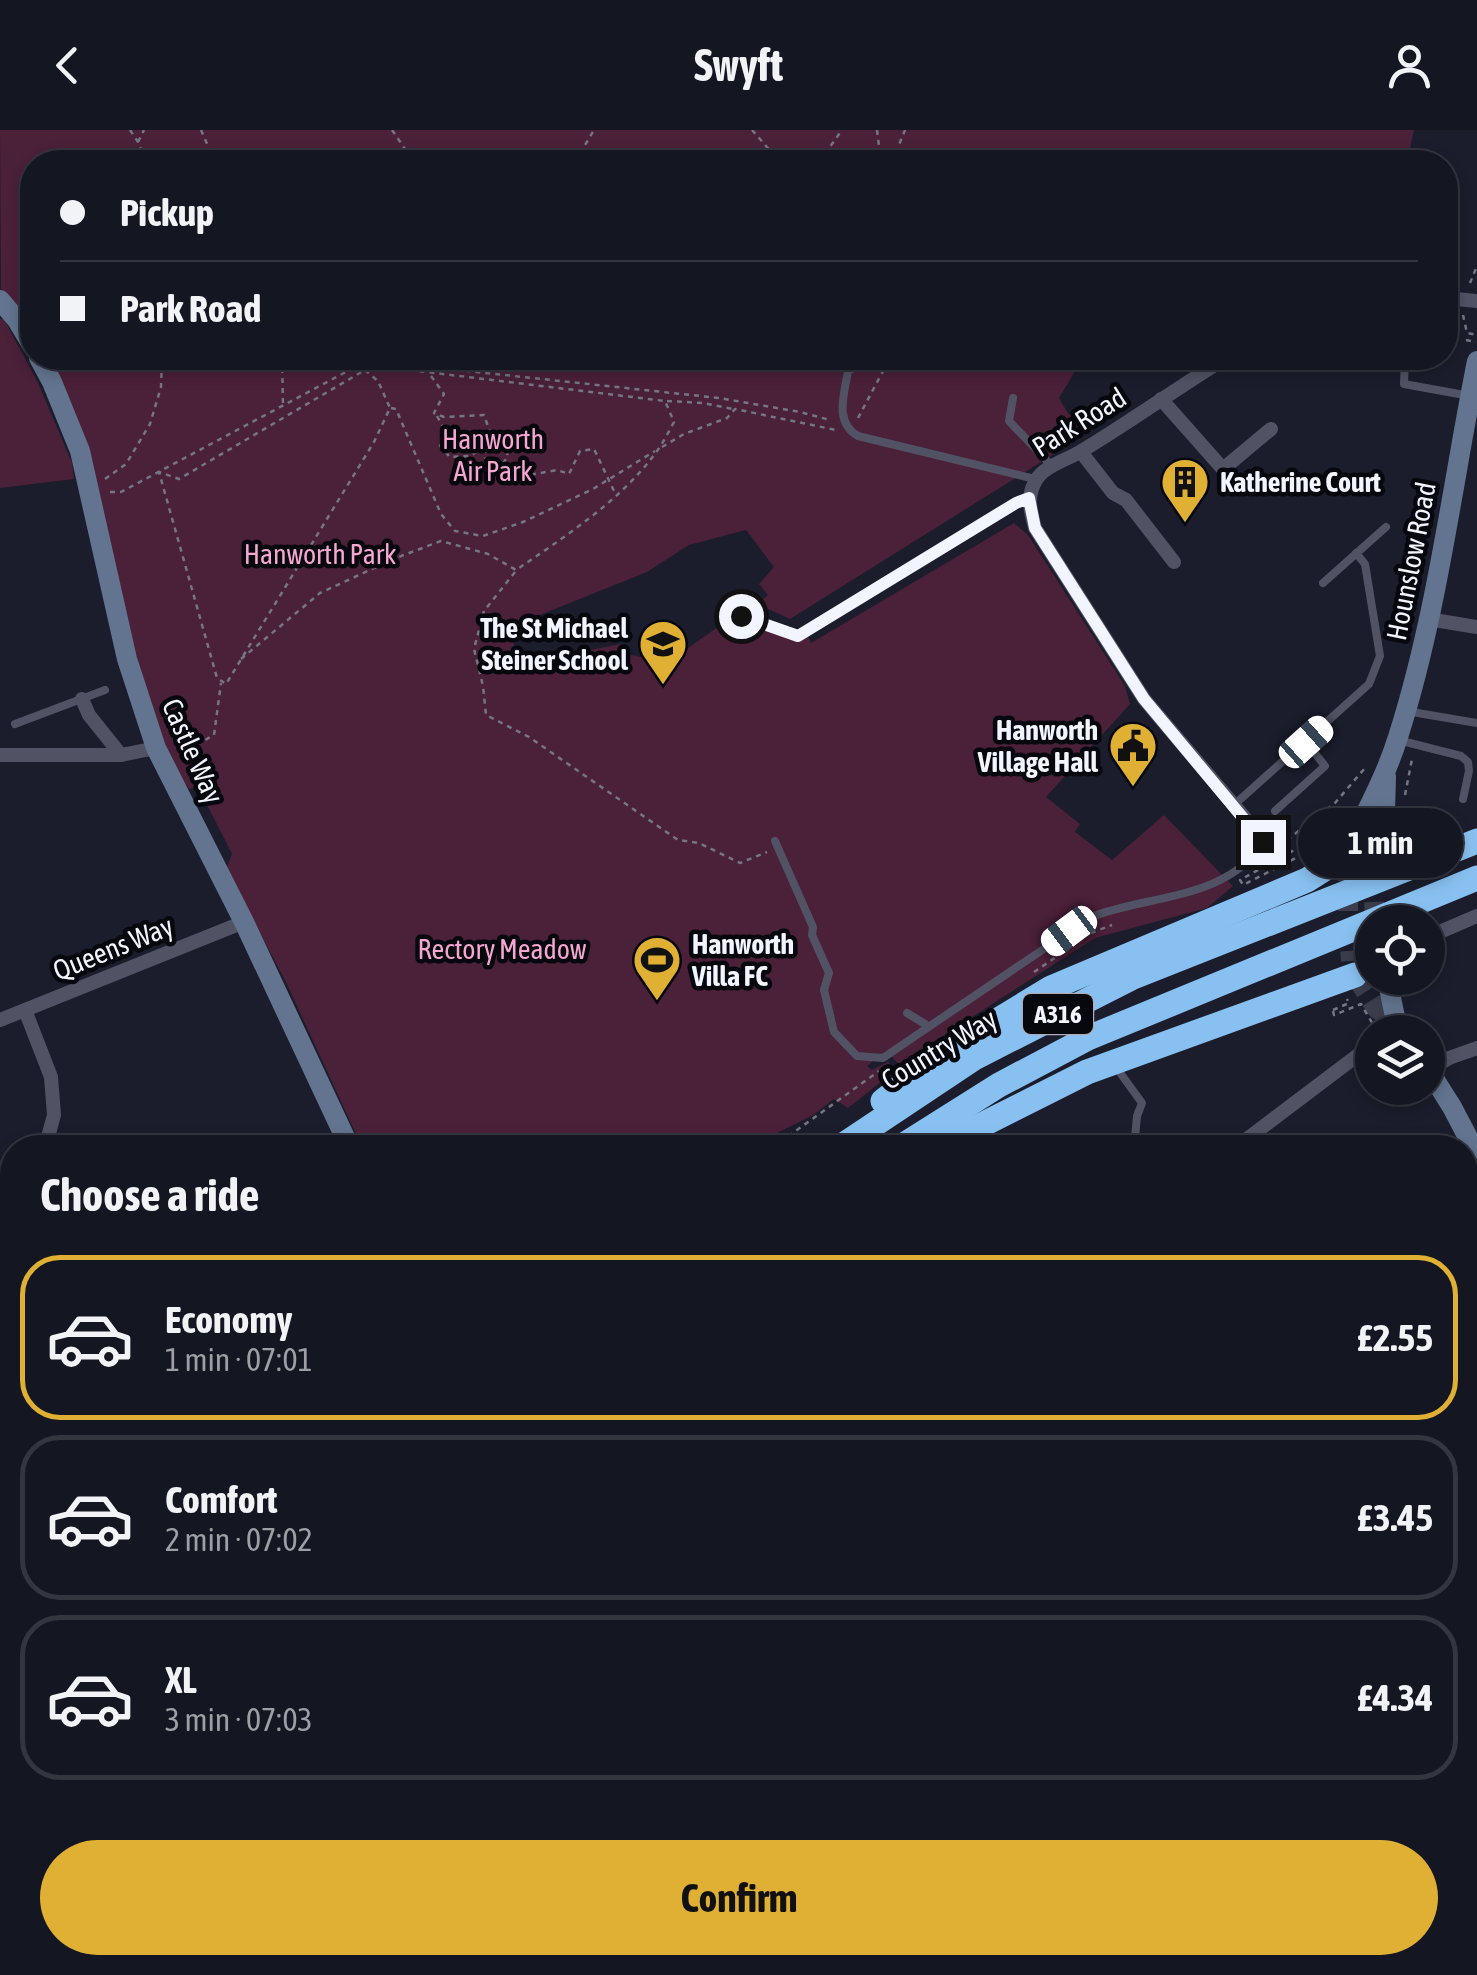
<!DOCTYPE html>
<html lang="en">
<head>
<meta charset="utf-8">
<style>
  :root { --surface:#141621; --page:#21232e; --text:#f1f3f6; --muted:#9d9fa5; --line:#33353f; --accent:#dfb034 }
  body { margin:0; font-family:"Asap Condensed",sans-serif; background:var(--page); color:var(--text); height:100vh; display:flex; flex-direction:column; font-size:38px; white-space:nowrap }
  * { box-sizing:border-box; margin:0 }
  p { font-size:32px; color:var(--muted) }
  .icon { flex:none; width:55px; height:55px; fill:none; stroke:currentColor; stroke-width:2; stroke-linecap:round; stroke-linejoin:round }
  .map { position:relative; flex:1; overflow:hidden }
  .drawer { position:absolute; left:0px; top:1005px; width:1478px; height:840px; display:flex; flex-direction:column; background:var(--surface); border-radius:40px 40px 0 0; box-shadow:0 5px 15px #0003,0 0 0 2px var(--line) }
  .drawer>* { flex:none }
  .guide { position:absolute; left:20px; top:20px; width:1438px; height:220px; border-radius:40px; box-shadow:0 5px 15px #0003,0 0 0 2px var(--line); display:grid; align-content:center; height:220px; padding:0 40px; background:var(--surface) }
  .controls { position:absolute; left:1355px; top:775px; display:grid; gap:20px }
  .controls a { display:grid; place-items:center; width:90px; height:90px; border-radius:50%; background:var(--surface); box-shadow:0 5px 15px #0003,0 0 0 2px var(--line); font-size:50px }
  .end { position:absolute; width:45px; height:45px; margin:-22px; border:12px solid #f2f4ff; background:#111; box-shadow:0 0 0 5px #111 }
  .from { border-radius:50% }
  .bubble { position:absolute; height:70px; border-radius:35px; background:var(--surface); box-shadow:0 5px 15px #0003,0 0 0 2px var(--line); font-size:32px; font-weight:700; line-height:70px; text-align:center }
  .car { position:absolute; width:30px; height:60px; margin:-30px -15px; border-radius:12px; box-shadow:0 0 8px 2px #0007; background:linear-gradient(#fff 24%,#345 0 40%,#fff 0 76%,#345 0 86%,#fff 0) }
  .guide b { display:flex; align-items:center; gap:35px; height:95px; font-size:38px }
  .guide b+b { border-top:2px solid var(--line) }
  .guide i { width:25px; height:25px; background:var(--text) }
  ul { padding:0; list-style:none }
  li { display:flex; align-items:center; gap:30px; height:165px; margin:0 20px 15px; padding:0 20px; border:5px solid var(--line); border-radius:40px }
  li div { flex:1 }
  li b { display:block; font-size:38px }
  li em { font-style:normal; font-weight:700 }
  li.on { border-color:var(--accent) }
  li>.icon { width:90px; height:90px; stroke-width:1.5 }
  h2 { padding:0 40px; font-size:45px; line-height:120px }
  .primary-button { display:flex; gap:20px; margin-top:auto; padding:20px 40px }
  .primary-button a { flex:1; height:115px; border-radius:60px; background:var(--accent); color:#111; font-size:40px; font-weight:700; line-height:115px; text-align:center }
  header { display:flex; justify-content:space-between; align-items:center; height:130px; padding:0 40px; background:var(--surface); font-size:45px; font-weight:700 }
  .map>svg:first-child { display:block }
</style>
</head>
<body>
<header><svg class="icon" aria-label="back" viewBox="0 0 24 24"><path d="M15 5l-7 7 7 7"/></svg>Swyft<svg class="icon" aria-label="person" viewBox="0 0 24 24"><circle cx="12" cy="8" r="4"/><path d="M4 21q1-7 8-7t8 7"/></svg></header>
<div class="map">
<svg width="1477" height="1845" viewBox="0 0 1477 1845">
  <rect width="100%" height="100%" fill="#1b1d2c"/>
  <g fill="#4b2039">
    <polygon points="0,0 1414,0 1407,32 32,32 32,204 8,177 1,158"/>
    <polygon points="0,188 5,191 38,253 72,333 74,349 0,358"/>
    <polygon points="45,228 1083,228 1059,268 1069,285 1088,277 1095,291 1078,301 1081,307 790,489 757,474 768,465 759,454 774,437 746,400 689,415 647,442 510,497 519,535 620,514 623,523 658,531 681,523 715,499 741,486 797,506 806,501 811,513 1014,393 1028,405 1125,556 1130,574 1046,667 1080,694 1075,702 1112,730 1164,685 1233,756 1207,778 1095,808 899,934 886,921 867,936 872,940 888,932 896,940 848,978 834,969 813,985 749,1017 362,1017 286,852 226,739 232,724 198,657 189,659 171,633 147,566 103,401"/>
    <polygon points="12,1528 12,1598 8,1600 12,1612 0,1618 0,1537"/>
    <polygon points="0,1797 12,1804 12,1832 69,1833 94,1845 0,1845"/>
    <polygon points="428,1833 428,1832 538,1833 529,1845 415,1845"/>
  </g>
  <g fill="none" stroke-linecap="round" stroke-linejoin="round">
    <g stroke="#3b3d4c" stroke-width="20" stroke-dasharray="20 10" stroke-linecap="butt">
      <polyline points="1348,731 1348,784 1351,831"/>
      <polyline points="1375,792 1373,746 1377,714"/>
      <polyline points="1369,828 1372,820"/>
      <polyline points="1355,845 1376,878 1396,892"/>
    </g>
    <g stroke="#747683" stroke-width="2.5" stroke-dasharray="5 5" stroke-linecap="butt">
      <polyline points="130,0 138,12 146,32"/>
      <polyline points="201,0 215,32"/>
      <polyline points="392,0 414,32"/>
      <polyline points="752,0 780,32"/>
      <polyline points="877,0 881,32"/>
      <polyline points="138,12 144,0"/>
      <polyline points="575,32 594,0"/>
      <polyline points="819,32 842,0"/>
      <polyline points="892,32 905,0"/>
      <polyline points="1470,153 1477,136"/>
      <polyline points="1463,185 1467,203 1477,205"/>
      <polyline points="1466,210 1476,212"/>
      <polyline points="282,228 283,275"/>
      <polyline points="346,228 719,268 800,282 830,290"/>
      <polygon points="365,240 378,251 390,278 374,312 226,554 217,548 159,342 179,349"/>
      <polyline points="431,246 444,264 434,283 444,287 484,285 493,311 505,315 508,326 502,335 518,347 557,340 569,344 580,321 594,319 615,363"/>
      <polyline points="667,271 703,273 733,279"/>
      <polyline points="391,278 396,279 441,384 455,401 483,406 523,392 593,359 655,321"/>
      <polyline points="437,286 443,297 440,316 450,327 470,326 492,312"/>
      <polyline points="858,288 890,228"/>
      <polyline points="662,317 684,304 727,288 735,279 836,300"/>
      <polyline points="487,318 485,328 493,334 499,334"/>
      <polyline points="105,349 126,334 150,294 161,257 162,228"/>
      <polyline points="110,362 121,362 372,228"/>
      <polyline points="515,442 484,481 474,519 483,556 486,585 529,607 678,710 699,713 740,733 767,722"/>
      <path d="M241,529L320,463L396,428L441,411L488,424L516,440C563,408 620,371 654,325C662,315 668,303 674,292L665,271L377,236L365,240"/>
      <polyline points="181,627 191,618 214,605 221,553"/>
      <polyline points="1405,665 1412,629"/>
      <polygon points="1318,707 1323,714 1243,755 1240,750"/>
      <polyline points="1287,710 1335,673 1365,638"/>
      <polyline points="1091,803 1112,795"/>
      <polyline points="1428,832 1444,821 1443,817"/>
      <polyline points="1034,842 1068,819"/>
      <polyline points="1333,880 1349,873 1347,869"/>
      <polyline points="1333,881 1334,885 1361,874 1374,896 1377,894"/>
      <polyline points="772,1018 879,941"/>
      <polyline points="1465,1381 1477,1371"/>
      <polyline points="721,1832 726,1845"/>
      <polyline points="804,1845 815,1832"/>
    </g>
    <g stroke="#515365" stroke-width="8">
      <path d="M868,228L867,231L848,241C844,265 834,292 858,306L1035,349"/>
      <polyline points="1405,228 1404,254 1470,266"/>
      <polyline points="1013,268 1009,291 1052,336"/>
      <polyline points="1323,453 1386,397"/>
      <polyline points="741,486 798,506 1015,373 1029,368"/>
      <polyline points="1406,581 1477,593"/>
      <polyline points="15,594 105,560"/>
      <polyline points="1398,610 1461,626 1468,632 1469,641 1463,669"/>
      <polyline points="1234,675 1369,554 1380,526 1365,434 1356,423"/>
      <polyline points="1275,681 1325,636 1306,612"/>
      <polyline points="775,711 813,797 812,805 829,843 824,860 834,902 857,926 883,928 927,898"/>
      <path d="M907,883L925,894L927,898L1091,787C1147,765 1228,770 1263,712"/>
      <polyline points="1121,944 1142,973 1137,986 1134,1018"/>
      <polyline points="0,1632 12,1626"/>
    </g>
    <g stroke="#515365" stroke-width="14">
      <polyline points="1445,168 1477,171"/>
      <path d="M1226,228C1177,258 1130,292 1080,322C1066,330 1042,337 1035,352C1026,368 1031,382 1035,398L1144,569L1272,720"/>
      <polyline points="1161,269 1223,339 1271,299"/>
      <polyline points="1081,322 1113,363 1126,370 1174,432"/>
      <polyline points="1428,489 1477,497"/>
      <polyline points="82,569 89,585 121,625"/>
      <polyline points="0,625 121,625 156,618"/>
      <polyline points="1442,801 1477,786"/>
      <polyline points="25,880 51,947 54,985 45,1018"/>
      <polyline points="0,890 244,792"/>
      <polyline points="1428,941 1449,928 1477,918"/>
      <polyline points="1235,1018 1358,925 1372,917"/>
      <polyline points="1465,1410 1477,1428"/>
      <polyline points="1465,1596 1477,1584"/>
      <polyline points="1145,1832 1155,1845"/>
      <polyline points="1395,1832 1406,1845"/>
    </g>
    <g stroke="#62748f" stroke-width="20">
      <polyline points="0,170 17,190 32,215"/>
      <polyline points="39,228 52,252 80,321 127,529 156,618 244,792 350,1018"/>
      <polyline points="1377,714 1385,681 1386,647"/>
      <path d="M1348,731V719C1366,682 1386,646 1398,607C1437,485 1452,356 1477,231"/>
      <polyline points="1387,848 1396,892 1400,902"/>
      <polyline points="1428,939 1452,977 1477,1025"/>
      <polyline points="0,1375 12,1371"/>
      <polyline points="0,1664 12,1669"/>
      <polyline points="317,1832 339,1845"/>
    </g>
    <g stroke="#88c1f1" stroke-width="25">
      <polyline points="883,971 927,936 962,912 1051,858 1307,750 1337,731 1348,719"/>
      <polyline points="839,1018 974,928 1131,848 1477,711"/>
      <polyline points="899,1018 999,955 1088,908 1477,748"/>
      <polyline points="936,1018 1087,942 1355,845"/>
      <polyline points="0,1415 12,1411"/>
      <polyline points="0,1449 12,1443"/>
      <polyline points="0,1487 12,1481"/>
      <polyline points="0,1518 12,1512"/>
    </g>
  </g>
  <g fill="none" stroke-linecap="round" stroke-linejoin="round">
    <polyline stroke="#f2f4ff" stroke-width="12" points="741,486 798,506 1016,373 1029,368 1035,398 1144,569 1263,712"/>
  </g>
  <defs>
    <g id="building-pin" transform="scale(2.5)"><path d="M0 17L-7.5 6A9.5 9.5 0 1 1 7.5 6Z" fill="#dfb034" stroke="#07080e"/><path d="M-4-6H4V6H1V3H-1V6H-4ZM-2.5-4.3h1.7v1.8h-1.7ZM.8-4.3h1.7v1.8H.8ZM-2.5-1h1.7V.8h-1.7ZM.8-1h1.7V.8H.8Z" fill="#111"/></g>
    <g id="school-pin" transform="scale(2.5)"><path d="M0 17L-7.5 6A9.5 9.5 0 1 1 7.5 6Z" fill="#dfb034" stroke="#07080e"/><path d="M0-5L7-2L0 1L-7-2ZM-4 1L0 2.5L4 1V4Q0 6-4 4Z" fill="#111"/></g>
    <g id="civic-pin" transform="scale(2.5)"><path d="M0 17L-7.5 6A9.5 9.5 0 1 1 7.5 6Z" fill="#dfb034" stroke="#07080e"/><path d="M-.6-6.5H3V-4.5H.6V-3L4-1V1h2V6H-6V1h2V-1L-.6-3ZM-1.2 2.5V6h2.4V2.5Z" fill="#111"/></g>
    <g id="stadium-pin" transform="scale(2.5)"><path d="M0 17L-7.5 6A9.5 9.5 0 1 1 7.5 6Z" fill="#dfb034" stroke="#07080e"/><path d="M0-5a6.5 5 0 1 0 0 10a6.5 5 0 1 0 0-10ZM-3.5-1.8h7v3.6h-7Z" fill="#111"/></g>
  </defs>
  <g fill-rule="evenodd">
    <use href="#building-pin" x="1185" y="352"/>
    <use href="#school-pin" x="663" y="514"/>
    <use href="#civic-pin" x="1133" y="616"/>
    <use href="#stadium-pin" x="657" y="830"/>
  </g>
  <g text-anchor="middle" stroke-width="9" stroke-linejoin="round" paint-order="stroke">
    <rect fill="#07080e" stroke="#acadb7" stroke-width="2.5" x="1023" y="864" width="70" height="40" rx="8"/>
    <g font-size="25" font-weight="bold" fill="#f2f4ff">
      <text x="1058" y="893">A316</text>
    </g>
    <g font-size="28" fill="#f2f4ff" stroke="#07080e">
      <text transform="translate(1079 292) rotate(-32)" y="10">Park Road</text>
      <text transform="translate(1411 431) rotate(-79)" y="10">Hounslow Road</text>
      <text transform="translate(193 621) rotate(66)" y="10">Castle Way</text>
      <text transform="translate(113 818) rotate(-22)" y="10">Queens Way</text>
      <text transform="translate(939 919) rotate(-31)" y="10">Country Way</text>
    </g>
    <g font-size="28" fill="#f6a6d1" stroke="#07080e">
      <text x="493" y="319">Hanworth<tspan x="493" dy="32">Air Park</tspan></text>
      <text x="320" y="434">Hanworth Park</text>
      <text x="502" y="829">Rectory Meadow</text>
    </g>
    <g font-size="28" font-weight="bold" fill="#f2f4ff" stroke="#07080e" text-anchor="start">
      <text x="1220" y="362">Katherine Court</text>
      <text x="628" y="508" text-anchor="end">The St Michael<tspan x="628" dy="32">Steiner School</tspan></text>
      <text x="1098" y="610" text-anchor="end">Hanworth<tspan x="1098" dy="32">Village Hall</tspan></text>
      <text x="692" y="824">Hanworth<tspan x="692" dy="32">Villa FC</tspan></text>
    </g>
  </g>
</svg>
<div class="controls">
<a><svg class="icon" aria-label="locate" viewBox="0 0 24 24"><circle cx="12" cy="12" r="6"/><path d="M12 2v4M12 18v4M2 12h4M18 12h4"/></svg></a>
<a><svg class="icon" aria-label="layers" viewBox="0 0 24 24"><path d="M12 4l9 5-9 5-9-5zM3 14l9 5 9-5"/></svg></a>
</div>
<i class="end from" style="left:741px;top:486px"></i>
<i class="end" style="left:1263px;top:712px"></i>
<div class="bubble" style="left:1298px;top:678px;width:165px">1 min</div>
<i class="car" style="left:1306px;top:612px;rotate:48deg"></i>
<i class="car" style="left:1069px;top:801px;rotate:233deg"></i>
<div class="guide">
<b><i class="from"></i>Pickup</b>
<b><i></i>Park Road</b>
</div>
<section class="drawer">
<h2>Choose a ride</h2>
<ul>
<li class="on"><svg class="icon" aria-label="car" viewBox="0 0 24 24"><path d="M5 17H2v-5l4-1 3-4h7l3 4 3 1v5h-3M9 17h6M6 11h13"/><circle cx="7" cy="17" r="2"/><circle cx="17" cy="17" r="2"/></svg><div><b>Economy</b><p>1 min · 07:01</p></div><em>£2.55</em></li>
<li><svg class="icon" aria-label="car" viewBox="0 0 24 24"><path d="M5 17H2v-5l4-1 3-4h7l3 4 3 1v5h-3M9 17h6M6 11h13"/><circle cx="7" cy="17" r="2"/><circle cx="17" cy="17" r="2"/></svg><div><b>Comfort</b><p>2 min · 07:02</p></div><em>£3.45</em></li>
<li><svg class="icon" aria-label="car" viewBox="0 0 24 24"><path d="M5 17H2v-5l4-1 3-4h7l3 4 3 1v5h-3M9 17h6M6 11h13"/><circle cx="7" cy="17" r="2"/><circle cx="17" cy="17" r="2"/></svg><div><b>XL</b><p>3 min · 07:03</p></div><em>£4.34</em></li>
</ul>
<div class="primary-button"><a>Confirm</a></div>
</section>
</div>
</body>
</html>
